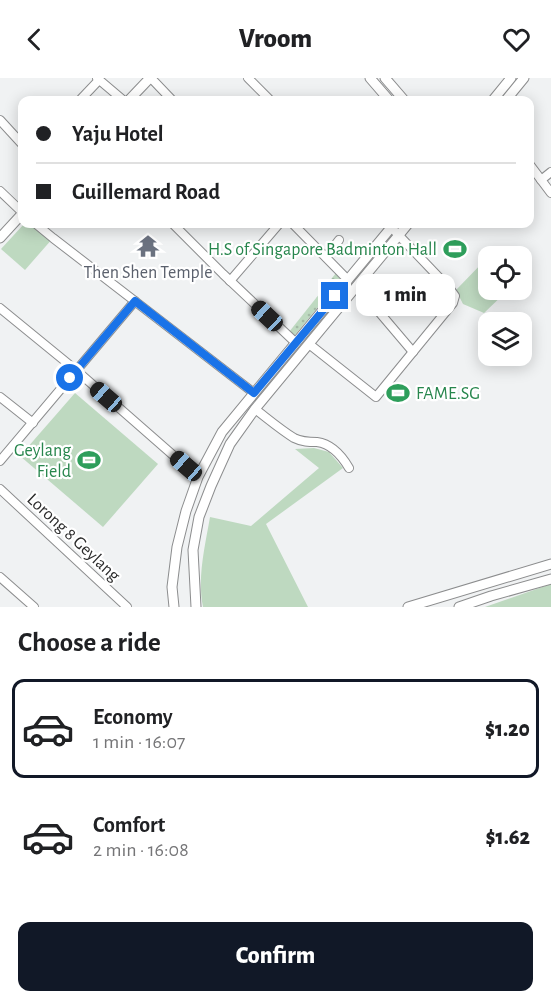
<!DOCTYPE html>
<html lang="en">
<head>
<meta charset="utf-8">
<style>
  :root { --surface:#fff; --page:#f2f2f2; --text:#202124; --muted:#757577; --line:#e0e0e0; --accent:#111827 }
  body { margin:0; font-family:"Alegreya Sans",sans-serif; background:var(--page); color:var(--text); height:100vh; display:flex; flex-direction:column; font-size:22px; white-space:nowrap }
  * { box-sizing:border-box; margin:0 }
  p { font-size:20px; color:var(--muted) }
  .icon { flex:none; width:33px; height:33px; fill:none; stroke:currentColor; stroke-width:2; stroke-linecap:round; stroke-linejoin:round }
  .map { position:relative; height:529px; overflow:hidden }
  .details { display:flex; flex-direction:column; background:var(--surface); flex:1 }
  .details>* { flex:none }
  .top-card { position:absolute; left:18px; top:18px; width:516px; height:132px; border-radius:12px; box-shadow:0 3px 15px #0003; display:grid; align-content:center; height:132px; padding:0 18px; background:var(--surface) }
  .tools { position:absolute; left:478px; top:168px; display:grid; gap:12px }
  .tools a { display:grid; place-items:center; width:54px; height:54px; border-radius:12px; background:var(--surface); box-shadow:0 3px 15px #0003; font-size:30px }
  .end { position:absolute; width:27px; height:27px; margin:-14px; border:8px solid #1a73e8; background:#fff; box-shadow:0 0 0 3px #fff }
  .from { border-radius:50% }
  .bubble { position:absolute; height:42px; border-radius:12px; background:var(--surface); box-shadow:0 3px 15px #0003; font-size:20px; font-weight:800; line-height:42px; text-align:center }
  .car { position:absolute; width:18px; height:36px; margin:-18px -9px; border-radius:8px; box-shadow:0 0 4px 2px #0007; background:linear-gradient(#222 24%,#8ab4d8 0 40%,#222 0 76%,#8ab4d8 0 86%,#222 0) }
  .top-card b { display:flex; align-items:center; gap:21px; height:57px; font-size:22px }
  .top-card b+b { border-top:2px solid var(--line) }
  .top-card i { width:15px; height:15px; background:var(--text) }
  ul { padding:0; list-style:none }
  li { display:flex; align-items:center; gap:18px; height:99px; margin:0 12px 9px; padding:0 6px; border:3px solid transparent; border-radius:12px }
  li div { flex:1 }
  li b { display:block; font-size:22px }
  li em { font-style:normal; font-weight:800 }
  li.on { border-color:var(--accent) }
  li>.icon { width:54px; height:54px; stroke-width:1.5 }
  h2 { padding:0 18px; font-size:27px; line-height:72px }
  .cta { display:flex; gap:12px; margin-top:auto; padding:12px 18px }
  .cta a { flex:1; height:69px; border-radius:12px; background:var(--accent); color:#fff; font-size:24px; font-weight:800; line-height:69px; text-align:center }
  header { display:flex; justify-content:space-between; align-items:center; height:78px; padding:0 18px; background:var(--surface); font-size:27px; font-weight:800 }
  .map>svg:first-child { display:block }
</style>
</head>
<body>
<header><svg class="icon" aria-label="back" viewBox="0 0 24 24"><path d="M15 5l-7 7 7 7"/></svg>Vroom<svg class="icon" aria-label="heart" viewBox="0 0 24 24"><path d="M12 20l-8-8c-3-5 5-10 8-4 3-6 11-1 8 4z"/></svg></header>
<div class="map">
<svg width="551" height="529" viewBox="0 0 551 529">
  <defs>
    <pattern id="park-dots" width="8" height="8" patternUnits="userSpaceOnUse" patternTransform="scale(1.5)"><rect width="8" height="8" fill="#bed9c0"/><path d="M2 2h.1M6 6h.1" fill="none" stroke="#a3baa5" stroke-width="1.8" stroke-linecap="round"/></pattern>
  </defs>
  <rect width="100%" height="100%" fill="#f0f2f3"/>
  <g fill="#bed9c0">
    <polygon points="24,146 36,146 53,160 25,192 1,171"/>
    <polygon points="488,179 489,212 508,212 484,235 463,226 456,212"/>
    <polygon points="75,315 158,386 103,449 20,378"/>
    <path d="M314,370L329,374L343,390L266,446L308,529H203C197,500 205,468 210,439L251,448L319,390L295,371Z"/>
    <polygon points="551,506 551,529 485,529"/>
  </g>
  <polygon fill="url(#park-dots)" points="336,195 342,200 294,258 289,254"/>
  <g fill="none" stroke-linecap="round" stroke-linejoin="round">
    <g stroke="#8c8d8e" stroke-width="10">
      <g id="minor">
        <polyline points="97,0 123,22"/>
        <polyline points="151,0 172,22"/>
        <polyline points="248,0 270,22"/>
        <polyline points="80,22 99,2"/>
        <polyline points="0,42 22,66"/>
        <polyline points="530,87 551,115"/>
        <polyline points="541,102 551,94"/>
        <polyline points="0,113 22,134"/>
        <polyline points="36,146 53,160 254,315"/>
        <polyline points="173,146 223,196 296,265"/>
        <polyline points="293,146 348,202"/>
        <polyline points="326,179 339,162"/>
        <polyline points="230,203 279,146"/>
        <polyline points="357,208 413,274"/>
        <polyline points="0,230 77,293 198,399"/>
        <polyline points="309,266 376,319 453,225 455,218 450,211 388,146"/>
        <polyline points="0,319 33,345"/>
        <path d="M255,331C268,341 281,352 294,360C302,364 309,364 317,364C332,366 342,378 349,390"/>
        <polyline points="0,383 135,223"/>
        <polyline points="0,411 127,529"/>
        <polyline points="0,499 34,529"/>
      </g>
    </g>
    <g stroke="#8c8d8e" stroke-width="11">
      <g id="major">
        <polyline points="370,0 389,22"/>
        <polyline points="385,0 404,22"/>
        <polyline points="129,22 150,0"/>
        <polyline points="493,22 511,0"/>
        <polyline points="506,22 524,0"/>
        <polyline points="0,160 22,136"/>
        <polyline points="174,529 172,509 177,469 186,433 198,399 222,354 394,146"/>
        <polyline points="196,529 193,472 199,439 211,408 230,366 255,331 408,146"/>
        <polyline points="408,529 551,486"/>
        <polyline points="459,529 491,518 551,501"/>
      </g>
    </g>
    <use href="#minor" stroke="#fff" stroke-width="8"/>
    <use href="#major" stroke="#fff" stroke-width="9"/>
  </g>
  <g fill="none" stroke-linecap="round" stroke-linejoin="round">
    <polyline stroke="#1a73e8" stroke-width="8" points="70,300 135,223 254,315 335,218"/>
  </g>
  <defs>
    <g id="temple-bare" transform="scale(1.8)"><path d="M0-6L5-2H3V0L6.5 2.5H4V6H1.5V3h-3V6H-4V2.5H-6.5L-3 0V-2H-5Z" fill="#6b7280" stroke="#fff" stroke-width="2.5" paint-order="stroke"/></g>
    <g id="stadium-bare" transform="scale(1.8)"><path d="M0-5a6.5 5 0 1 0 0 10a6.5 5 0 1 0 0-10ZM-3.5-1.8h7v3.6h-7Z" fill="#2e9e5b" stroke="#fff" stroke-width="2.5" paint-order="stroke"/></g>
  </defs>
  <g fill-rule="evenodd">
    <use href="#temple-bare" x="148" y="168"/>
    <use href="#stadium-bare" x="455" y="171"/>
    <use href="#stadium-bare" x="398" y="315"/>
    <use href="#stadium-bare" x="89" y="382"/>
  </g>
  <g text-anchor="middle" stroke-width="4.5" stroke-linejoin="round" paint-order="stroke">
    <g font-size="18" fill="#27864d" stroke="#fff" text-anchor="end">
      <text x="437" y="177">H.S of Singapore Badminton Hall</text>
      <text x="416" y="321" text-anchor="start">FAME.SG</text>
      <text x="71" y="378">Geylang<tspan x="71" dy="21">Field</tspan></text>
    </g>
    <g font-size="18" fill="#5b616d" stroke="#fff">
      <text x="148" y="200">Then Shen Temple</text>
    </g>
    <g font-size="18" fill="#2c2c2c" stroke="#fff">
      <text transform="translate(74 459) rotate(43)" y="6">Lorong 8 Geylang</text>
    </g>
  </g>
</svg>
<div class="tools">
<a><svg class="icon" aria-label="locate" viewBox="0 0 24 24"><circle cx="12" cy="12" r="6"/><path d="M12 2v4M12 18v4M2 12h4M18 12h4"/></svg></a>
<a><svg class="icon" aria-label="layers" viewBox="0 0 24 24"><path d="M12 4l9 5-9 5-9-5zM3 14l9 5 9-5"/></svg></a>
</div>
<i class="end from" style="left:70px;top:300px"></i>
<i class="end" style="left:335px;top:218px"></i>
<div class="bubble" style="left:356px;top:196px;width:99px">1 min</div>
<i class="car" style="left:267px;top:238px;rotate:313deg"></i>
<i class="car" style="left:106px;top:319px;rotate:311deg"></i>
<i class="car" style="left:186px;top:388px;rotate:311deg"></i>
<div class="top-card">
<b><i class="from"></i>Yaju Hotel</b>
<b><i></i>Guillemard Road</b>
</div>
</div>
<section class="details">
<h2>Choose a ride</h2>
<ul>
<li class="on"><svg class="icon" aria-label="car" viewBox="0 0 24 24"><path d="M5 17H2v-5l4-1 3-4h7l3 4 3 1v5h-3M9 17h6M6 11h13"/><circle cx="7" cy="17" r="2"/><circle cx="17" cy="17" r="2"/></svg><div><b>Economy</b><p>1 min · 16:07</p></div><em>$1.20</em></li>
<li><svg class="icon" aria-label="car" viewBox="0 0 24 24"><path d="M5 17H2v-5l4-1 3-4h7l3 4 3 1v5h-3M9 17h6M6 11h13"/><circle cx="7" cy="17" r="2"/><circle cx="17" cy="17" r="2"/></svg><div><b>Comfort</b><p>2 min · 16:08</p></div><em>$1.62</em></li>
</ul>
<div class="cta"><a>Confirm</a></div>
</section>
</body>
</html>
